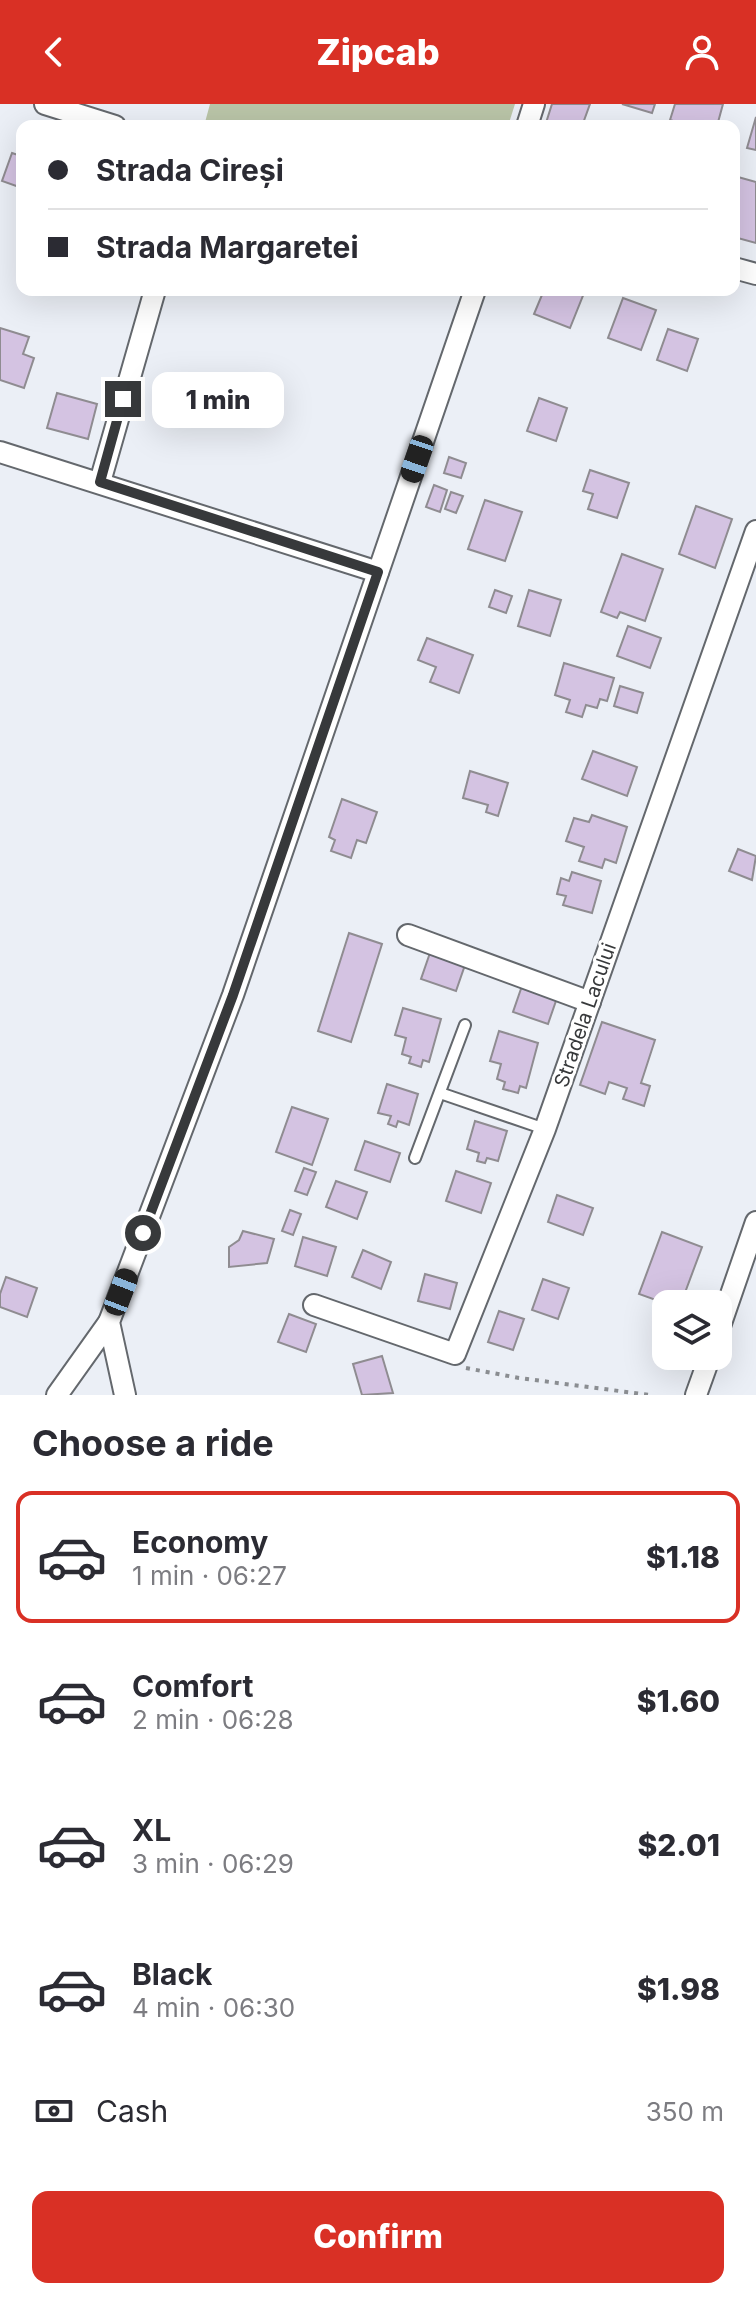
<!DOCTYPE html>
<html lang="en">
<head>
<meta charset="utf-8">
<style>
  :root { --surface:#fff; --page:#f7f7f7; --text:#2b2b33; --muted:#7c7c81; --line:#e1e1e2; --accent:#d93025 }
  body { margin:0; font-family:Inter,sans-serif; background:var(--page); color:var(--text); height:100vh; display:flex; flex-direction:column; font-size:30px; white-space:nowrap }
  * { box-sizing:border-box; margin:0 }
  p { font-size:26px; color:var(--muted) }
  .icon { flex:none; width:44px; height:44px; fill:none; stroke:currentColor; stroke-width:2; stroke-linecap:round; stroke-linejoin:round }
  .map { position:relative; height:1291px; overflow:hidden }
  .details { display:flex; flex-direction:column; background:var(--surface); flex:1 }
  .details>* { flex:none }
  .hud { position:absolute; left:16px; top:16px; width:724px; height:176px; border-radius:16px; box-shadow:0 8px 32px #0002; display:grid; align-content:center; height:176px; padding:0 32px; background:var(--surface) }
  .fabs { position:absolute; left:652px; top:1186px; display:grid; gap:16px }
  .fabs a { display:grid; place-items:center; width:80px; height:80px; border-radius:16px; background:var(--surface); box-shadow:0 8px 32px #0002; font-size:40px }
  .end { position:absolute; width:36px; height:36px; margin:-18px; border:10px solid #37393b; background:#fff; box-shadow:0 0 0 4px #fff }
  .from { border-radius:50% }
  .bubble { position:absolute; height:56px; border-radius:16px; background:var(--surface); box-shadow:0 8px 32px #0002; font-size:26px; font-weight:800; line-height:56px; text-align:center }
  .car { position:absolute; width:24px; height:48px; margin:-24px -12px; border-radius:10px; box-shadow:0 0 6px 2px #0007; background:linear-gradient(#222 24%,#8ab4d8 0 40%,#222 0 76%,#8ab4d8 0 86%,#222 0) }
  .hud b { display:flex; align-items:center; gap:28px; height:76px; font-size:30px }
  .hud b+b { border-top:2px solid var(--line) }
  .hud i { width:20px; height:20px; background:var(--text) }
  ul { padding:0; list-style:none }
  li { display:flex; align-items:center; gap:24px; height:132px; margin:0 16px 12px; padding:0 16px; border:4px solid transparent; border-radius:16px }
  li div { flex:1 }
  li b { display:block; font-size:30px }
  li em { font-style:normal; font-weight:800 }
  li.selected { border-color:var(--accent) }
  li>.icon { width:72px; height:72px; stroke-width:1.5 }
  h2 { padding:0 32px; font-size:36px; line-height:96px }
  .pay { display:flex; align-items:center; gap:20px; height:88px; padding:0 32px; font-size:30px }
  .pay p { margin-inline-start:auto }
  .cta { display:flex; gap:16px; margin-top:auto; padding:16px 32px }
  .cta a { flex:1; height:92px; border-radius:16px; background:var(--accent); color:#fff; font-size:32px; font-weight:800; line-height:92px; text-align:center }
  header { display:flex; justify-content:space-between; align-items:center; height:104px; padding:0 32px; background:var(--accent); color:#fff; font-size:36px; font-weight:800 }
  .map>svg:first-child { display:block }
</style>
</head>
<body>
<header><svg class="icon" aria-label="back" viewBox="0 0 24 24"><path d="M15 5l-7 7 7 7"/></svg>Zipcab<svg class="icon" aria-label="person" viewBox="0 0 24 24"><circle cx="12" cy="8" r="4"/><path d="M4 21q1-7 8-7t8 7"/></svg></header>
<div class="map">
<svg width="756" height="1291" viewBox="0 0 756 1291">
  <rect width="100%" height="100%" fill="#ebeff6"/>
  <polygon fill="#bac5a8" points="210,0 515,0 508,22 204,22"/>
  <g fill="#d4c3e2" stroke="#8f8c91" stroke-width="2">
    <polygon points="552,0 590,0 582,22 545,22"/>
    <polygon points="622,0 655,0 652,9"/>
    <polygon points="675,0 723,0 717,22 689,22 670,16"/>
    <polygon points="756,13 756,46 747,44"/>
    <polygon points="12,49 21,52 22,49 22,84 2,77"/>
    <polygon points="738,73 756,78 756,139 734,133 734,87"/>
    <polygon points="544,186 576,186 584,189 570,224 534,210"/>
    <polygon points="623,194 656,206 641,246 608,234"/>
    <polygon points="0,224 29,233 23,250 34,254 24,284 0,276"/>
    <polygon points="668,225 698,235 687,267 657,256"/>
    <polygon points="57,289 97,300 88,335 47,324"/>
    <polygon points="539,294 567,304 556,337 527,327"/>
    <polygon points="449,353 466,359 461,374 444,369"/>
    <polygon points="590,366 629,379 617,414 588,405 593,390 583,387"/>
    <polygon points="434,381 447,386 440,408 426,403"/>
    <polygon points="451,388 463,392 456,409 445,405"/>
    <polygon points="485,396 522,408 505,457 468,445"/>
    <polygon points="696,402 732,415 715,464 679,450"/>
    <polygon points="622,450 663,465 645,517 620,508 617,514 601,508"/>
    <polygon points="495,486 512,492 506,509 489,503"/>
    <polygon points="529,486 561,496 550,532 518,522"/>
    <polygon points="628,522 661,534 650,564 617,552"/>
    <polygon points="427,534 473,551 459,589 430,578 436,563 418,556"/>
    <polygon points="564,559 614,574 607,597 600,595 597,604 586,601 582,613 566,608 570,596 555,591"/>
    <polygon points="620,582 643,589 637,609 614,602"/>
    <polygon points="593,647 637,663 627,692 582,675"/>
    <polygon points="470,667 508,679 498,712 486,708 488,701 463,694"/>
    <polygon points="342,695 377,708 366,739 357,736 351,754 331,747 335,736 329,733"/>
    <polygon points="592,711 627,723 616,759 605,755 602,764 579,757 584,743 566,737 574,714 589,718"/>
    <polygon points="738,745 756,752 752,776 729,767"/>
    <polygon points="572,768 601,777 592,809 563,801 566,792 557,790 561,774 569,777"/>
    <polygon points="349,829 382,840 351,938 318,927"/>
    <polygon points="431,846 466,858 456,887 421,875"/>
    <polygon points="523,879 558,891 548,920 513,908"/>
    <polygon points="403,904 441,915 429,958 423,956 421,963 409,959 411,953 402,950 406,934 395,931"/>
    <polygon points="602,918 655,936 641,979 650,982 644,1002 623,995 627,984 609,978 605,990 580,981"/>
    <polygon points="499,927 538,939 526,984 520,982 518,989 503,985 505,978 497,975 501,960 490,957"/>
    <polygon points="387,980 418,990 409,1021 398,1017 396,1023 388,1020 391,1012 378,1009"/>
    <polygon points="292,1003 328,1015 312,1061 276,1048"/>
    <polygon points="475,1017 507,1027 498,1057 487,1054 485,1059 477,1057 479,1049 467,1045"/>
    <polygon points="365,1037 400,1049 390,1078 355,1066"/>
    <polygon points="304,1064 316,1068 307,1091 295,1087"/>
    <polygon points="456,1067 491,1079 481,1109 446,1097"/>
    <polygon points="336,1077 367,1088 357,1115 326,1103"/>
    <polygon points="557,1091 593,1104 583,1131 548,1118"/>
    <polygon points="290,1106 301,1110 293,1131 282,1127"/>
    <polygon points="243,1127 274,1135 267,1159 229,1163 229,1143 239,1136"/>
    <polygon points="662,1128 702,1143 683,1194 671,1189 667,1200 639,1190"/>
    <polygon points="303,1133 336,1143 327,1172 295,1162"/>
    <polygon points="363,1146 391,1158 381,1185 352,1173"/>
    <polygon points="425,1170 457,1179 450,1205 418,1197"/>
    <polygon points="6,1173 37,1184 27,1213 0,1203 0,1190"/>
    <polygon points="543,1175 569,1184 558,1215 532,1206"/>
    <polygon points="499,1207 524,1215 513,1246 488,1238"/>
    <polygon points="289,1210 316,1220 306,1248 278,1238"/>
    <polygon points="382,1252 393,1289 362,1291 353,1260"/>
  </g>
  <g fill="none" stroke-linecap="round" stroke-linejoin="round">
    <g stroke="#64686d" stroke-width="14">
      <g id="service">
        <polyline points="440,989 545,1025"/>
        <polyline points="415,1054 465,921"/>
      </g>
    </g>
    <g stroke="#64686d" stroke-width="24">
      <g id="minor">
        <polyline points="45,0 115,22"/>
        <polyline points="527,22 534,0"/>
        <polyline points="734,164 756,170"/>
        <polyline points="0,348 378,468"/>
        <polyline points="100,378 155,186"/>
        <polyline points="408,831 590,898"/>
        <polyline points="314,1201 455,1250 545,1025 756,427"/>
        <polyline points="718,1228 756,1118"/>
        <polyline points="57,1291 109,1218"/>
        <polyline points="125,1291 109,1218 233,891 475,186"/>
        <polyline points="696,1291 710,1252"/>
      </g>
    </g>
    <polyline stroke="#8a8d91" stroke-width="4" stroke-dasharray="4 6" stroke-linecap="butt" points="466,1264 519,1274 650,1291"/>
    <use href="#service" stroke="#fff" stroke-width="10"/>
    <use href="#minor" stroke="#fff" stroke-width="20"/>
  </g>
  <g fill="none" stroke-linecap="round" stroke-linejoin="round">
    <polyline stroke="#37393b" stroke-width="10" points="123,295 100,378 378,468 233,891 143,1129"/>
  </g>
  <g text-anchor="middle" stroke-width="6" stroke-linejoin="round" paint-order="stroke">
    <g font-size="20" fill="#37393b" stroke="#fff">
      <text transform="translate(585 911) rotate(-71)" y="7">Stradela Lacului</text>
    </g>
  </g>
</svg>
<div class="fabs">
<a><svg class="icon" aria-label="layers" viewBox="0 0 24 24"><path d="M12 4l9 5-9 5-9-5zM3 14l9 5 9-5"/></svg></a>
</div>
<i class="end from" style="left:143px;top:1129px"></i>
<i class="end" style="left:123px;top:295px"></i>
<div class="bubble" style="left:152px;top:268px;width:132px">1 min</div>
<i class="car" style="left:417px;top:355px;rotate:199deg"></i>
<i class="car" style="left:121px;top:1188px;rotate:21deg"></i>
<div class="hud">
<b><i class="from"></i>Strada Cireși</b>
<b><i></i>Strada Margaretei</b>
</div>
</div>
<section class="details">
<h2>Choose a ride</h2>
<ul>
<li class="selected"><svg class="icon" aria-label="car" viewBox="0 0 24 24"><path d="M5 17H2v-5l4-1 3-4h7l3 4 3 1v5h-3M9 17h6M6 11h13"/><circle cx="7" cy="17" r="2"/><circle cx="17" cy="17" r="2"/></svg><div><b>Economy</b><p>1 min · 06:27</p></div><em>$1.18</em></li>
<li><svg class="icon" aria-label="car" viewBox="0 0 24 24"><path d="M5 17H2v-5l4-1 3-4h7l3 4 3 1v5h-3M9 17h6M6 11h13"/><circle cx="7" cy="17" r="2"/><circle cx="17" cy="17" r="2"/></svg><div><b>Comfort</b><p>2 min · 06:28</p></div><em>$1.60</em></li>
<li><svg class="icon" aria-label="car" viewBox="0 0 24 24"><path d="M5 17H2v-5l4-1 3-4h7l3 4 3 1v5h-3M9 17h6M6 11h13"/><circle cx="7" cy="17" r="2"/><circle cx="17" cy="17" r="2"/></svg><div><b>XL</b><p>3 min · 06:29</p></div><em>$2.01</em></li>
<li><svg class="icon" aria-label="car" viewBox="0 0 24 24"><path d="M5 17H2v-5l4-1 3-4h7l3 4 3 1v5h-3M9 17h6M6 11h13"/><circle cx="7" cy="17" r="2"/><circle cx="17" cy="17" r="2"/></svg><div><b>Black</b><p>4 min · 06:30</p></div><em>$1.98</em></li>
</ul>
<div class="pay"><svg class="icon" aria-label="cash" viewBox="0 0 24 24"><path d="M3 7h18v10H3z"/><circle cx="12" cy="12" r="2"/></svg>Cash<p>350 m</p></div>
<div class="cta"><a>Confirm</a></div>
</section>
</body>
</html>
